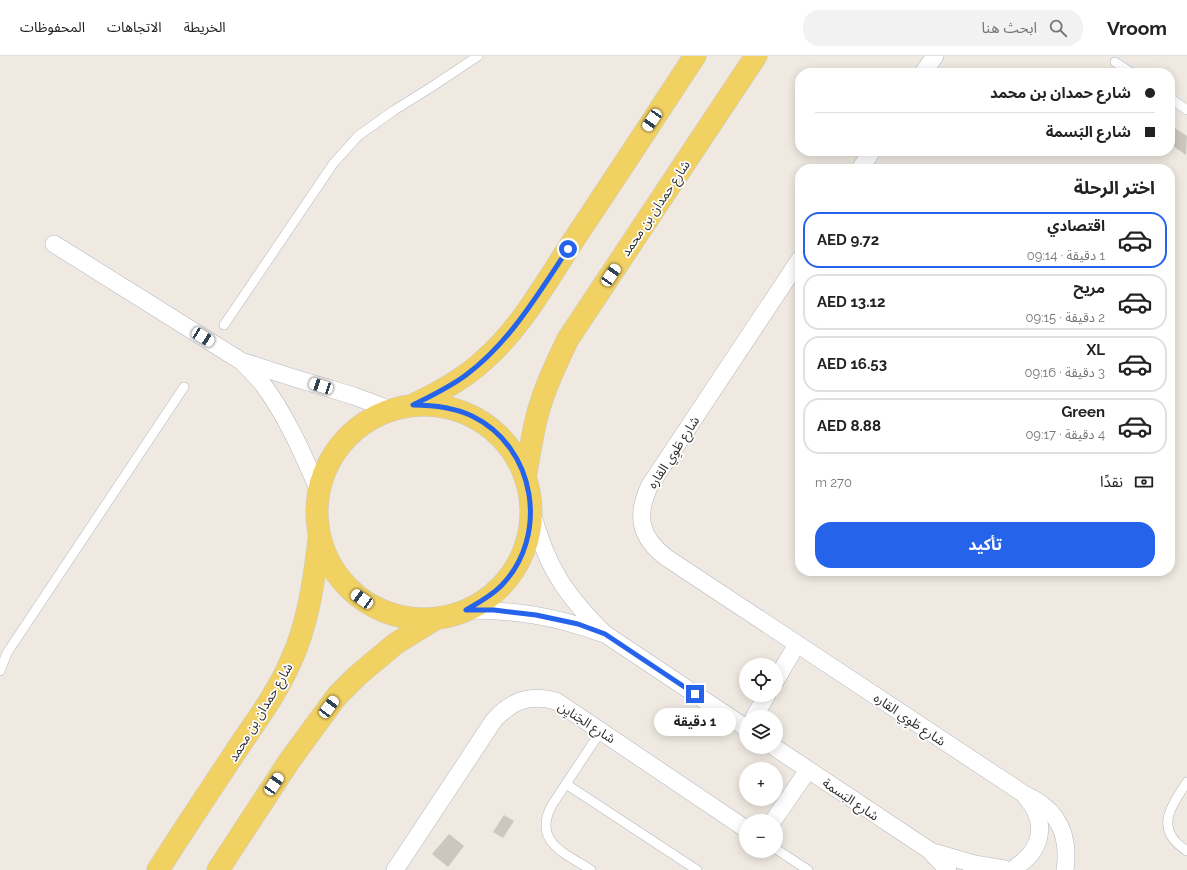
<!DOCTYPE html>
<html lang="ar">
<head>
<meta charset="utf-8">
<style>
  :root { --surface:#fff; --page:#f2f2f2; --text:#222; --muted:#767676; --line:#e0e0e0; --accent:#2563eb }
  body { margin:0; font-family:Raleway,"Noto Sans Arabic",sans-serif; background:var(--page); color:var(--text); direction:rtl; height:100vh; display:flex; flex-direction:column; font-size:15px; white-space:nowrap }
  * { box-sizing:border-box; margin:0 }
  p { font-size:13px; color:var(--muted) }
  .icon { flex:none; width:22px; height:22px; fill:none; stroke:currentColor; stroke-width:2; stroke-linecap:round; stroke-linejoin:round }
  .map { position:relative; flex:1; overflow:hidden; direction:ltr }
  .sheet { position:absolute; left:795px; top:108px; width:380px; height:412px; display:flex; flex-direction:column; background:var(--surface); border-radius:16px; box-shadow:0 2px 10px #0003; direction:rtl }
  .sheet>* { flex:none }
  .guide { position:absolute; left:795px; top:12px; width:380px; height:88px; border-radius:16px; box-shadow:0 2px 10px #0003; direction:rtl; display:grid; align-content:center; height:88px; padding:0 20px; background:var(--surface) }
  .fabs { position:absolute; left:739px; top:602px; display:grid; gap:8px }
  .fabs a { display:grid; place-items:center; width:44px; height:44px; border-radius:50%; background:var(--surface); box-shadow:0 2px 10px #0003; font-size:20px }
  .end { position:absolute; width:18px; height:18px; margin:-9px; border:5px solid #2563eb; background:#fff; box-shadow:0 0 0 2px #fff }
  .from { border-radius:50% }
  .bubble { position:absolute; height:28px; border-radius:14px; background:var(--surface); box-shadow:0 2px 10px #0003; font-size:13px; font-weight:700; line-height:28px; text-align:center; direction:rtl }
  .car { position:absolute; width:12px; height:24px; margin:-12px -6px; border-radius:5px; box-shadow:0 0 3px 1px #0007; background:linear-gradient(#fff 24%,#345 0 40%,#fff 0 76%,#345 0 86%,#fff 0) }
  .guide b { display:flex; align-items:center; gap:14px; height:38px; font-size:15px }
  .guide b+b { border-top:1px solid var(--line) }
  .guide i { width:10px; height:10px; background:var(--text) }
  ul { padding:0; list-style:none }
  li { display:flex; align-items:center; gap:12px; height:56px; margin:0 8px 6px; padding:0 12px; border:2px solid var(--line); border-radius:16px }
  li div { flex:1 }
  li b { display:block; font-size:15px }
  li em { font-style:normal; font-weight:700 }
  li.on { border-color:var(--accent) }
  li>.icon { width:36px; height:36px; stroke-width:1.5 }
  h2 { padding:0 20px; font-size:18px; line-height:48px }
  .pay { display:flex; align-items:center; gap:10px; height:44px; padding:0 20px; font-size:15px }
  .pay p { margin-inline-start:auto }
  .primary-button { display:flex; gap:8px; margin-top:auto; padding:8px 20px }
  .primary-button a { flex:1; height:46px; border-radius:16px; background:var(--accent); color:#fff; font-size:16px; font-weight:700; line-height:46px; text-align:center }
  header { display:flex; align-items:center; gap:24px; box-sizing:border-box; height:56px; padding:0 20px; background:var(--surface); border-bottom:1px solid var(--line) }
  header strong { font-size:19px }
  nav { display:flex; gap:22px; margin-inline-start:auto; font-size:14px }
  .search { width:280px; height:36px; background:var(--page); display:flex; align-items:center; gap:10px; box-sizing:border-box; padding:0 14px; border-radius:16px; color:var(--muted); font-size:15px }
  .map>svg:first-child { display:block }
</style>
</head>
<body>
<header>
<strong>Vroom</strong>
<div class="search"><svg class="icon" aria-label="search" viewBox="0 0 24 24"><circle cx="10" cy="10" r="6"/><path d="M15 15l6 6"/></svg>ابحث هنا</div>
<nav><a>الخريطة</a><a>الاتجاهات</a><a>المحفوظات</a></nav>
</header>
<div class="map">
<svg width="1187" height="814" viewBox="0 0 1187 814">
  <rect width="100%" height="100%" fill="#efe9e1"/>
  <g fill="#cbc7bf">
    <polygon points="1086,12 1094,17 1083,17"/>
    <polygon points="1170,69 1187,80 1186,99 1170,88"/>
    <polygon points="504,759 514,765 503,782 493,776"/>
    <polygon points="449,778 464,790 448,811 432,798"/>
  </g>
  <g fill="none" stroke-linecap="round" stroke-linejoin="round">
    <g stroke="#b4b7c1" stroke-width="10">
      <g id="lane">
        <polyline points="1115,6 1132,17"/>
        <polyline points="1170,42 1187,54"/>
        <polyline points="224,269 333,108 358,80 393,55 433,30 478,0"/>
        <polyline points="0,615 7,597 184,331"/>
        <path d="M1187,726C1171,751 1153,773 1187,795"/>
        <polyline points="566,728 697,814"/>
        <polyline points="776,793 808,814"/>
        <path d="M591,814C565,797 532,786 552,749L601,675"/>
      </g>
    </g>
    <g stroke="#b4b7c1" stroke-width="18">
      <g id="street">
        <polyline points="923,17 935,0"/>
        <polyline points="860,113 872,95"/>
        <polyline points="54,188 241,305 291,321 354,340 391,354"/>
        <path d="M800,203L650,429C635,460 640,482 667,502L1024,738C1058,753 1070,778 1065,814"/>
        <path d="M243,307C249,313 256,320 262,327C286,359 303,398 319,435"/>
        <path d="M531,452C545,508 564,538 605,578L746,672"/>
        <path d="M466,554C515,554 554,560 601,577"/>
        <polyline points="776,624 797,588"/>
        <polyline points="754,661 767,639"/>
        <polyline points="774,691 929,794 948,814"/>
        <polyline points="773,765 808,714"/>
        <polyline points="933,796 974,808 1005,813"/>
        <path d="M1017,810C1044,792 1047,764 1025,740"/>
        <path d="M395,814L494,664C513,644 529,638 556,645L746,773"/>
      </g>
    </g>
    <g stroke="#c9c9c9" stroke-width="23">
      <g id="primary">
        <path d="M415,348C440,336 464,323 484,304C521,272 546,226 573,185C614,124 654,62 695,0"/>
        <circle cx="424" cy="456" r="107"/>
        <path d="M525,421C529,401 532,380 537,360C544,333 556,308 568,283L756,0"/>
        <path d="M158,814C184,773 211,733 238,692C256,665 277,637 290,607C308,569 314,525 319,483"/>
        <polyline points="218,814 290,704 337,640 357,620 395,588 437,562"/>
      </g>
    </g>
    <use href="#lane" stroke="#fff" stroke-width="9"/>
    <use href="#street" stroke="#fff" stroke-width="17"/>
    <use href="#primary" stroke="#f2d163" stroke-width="22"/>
  </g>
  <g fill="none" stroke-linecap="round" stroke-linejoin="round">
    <path stroke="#2563eb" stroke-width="5" d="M568,193C538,238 510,286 466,319C450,331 431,340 413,349C434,349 453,351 472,360C536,391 550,480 501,530C491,540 478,547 466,554H494L536,559L578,568L605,578L695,638"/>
  </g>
  <g text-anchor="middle" stroke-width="3.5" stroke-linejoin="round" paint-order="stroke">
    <g font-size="13" fill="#2e2e2e" stroke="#fff">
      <text transform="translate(655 152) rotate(-56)" y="5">شارع حمدان بن محمد</text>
      <text transform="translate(673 396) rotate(-57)" y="5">شارع طَوِي القاره</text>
      <text transform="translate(260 656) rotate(-59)" y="5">شارع حمدان بن محمد</text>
      <text transform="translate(910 663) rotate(34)" y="5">شارع طَوِي القاره</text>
      <text transform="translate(587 666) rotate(33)" y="5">شارع الجَنايِن</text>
      <text transform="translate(851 743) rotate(34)" y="5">شارع البَسمة</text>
    </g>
  </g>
</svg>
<div class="fabs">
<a><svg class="icon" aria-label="locate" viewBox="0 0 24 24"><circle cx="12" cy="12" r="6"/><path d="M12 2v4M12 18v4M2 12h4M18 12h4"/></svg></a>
<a><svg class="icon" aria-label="layers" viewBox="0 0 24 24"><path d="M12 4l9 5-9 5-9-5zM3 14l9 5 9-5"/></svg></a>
<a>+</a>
<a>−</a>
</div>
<i class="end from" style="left:568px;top:193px"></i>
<i class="end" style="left:695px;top:638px"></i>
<div class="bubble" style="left:654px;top:652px;width:82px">1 دقيقة</div>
<i class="car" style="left:652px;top:64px;rotate:214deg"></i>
<i class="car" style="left:611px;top:219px;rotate:34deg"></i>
<i class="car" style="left:203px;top:281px;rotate:122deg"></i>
<i class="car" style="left:321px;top:330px;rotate:288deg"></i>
<i class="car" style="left:362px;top:543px;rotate:305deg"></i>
<i class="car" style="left:329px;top:651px;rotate:37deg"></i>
<i class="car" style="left:274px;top:728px;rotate:34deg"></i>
<div class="guide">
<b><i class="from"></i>شارع حمدان بن محمد</b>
<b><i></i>شارع البَسمة</b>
</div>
<section class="sheet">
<h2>اختر الرحلة</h2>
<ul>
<li class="on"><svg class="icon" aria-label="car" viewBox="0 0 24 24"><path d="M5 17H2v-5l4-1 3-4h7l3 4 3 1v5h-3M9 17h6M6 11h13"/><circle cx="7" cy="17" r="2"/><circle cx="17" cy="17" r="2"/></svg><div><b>اقتصادي</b><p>1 دقيقة · 09:14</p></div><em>AED 9.72</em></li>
<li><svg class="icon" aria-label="car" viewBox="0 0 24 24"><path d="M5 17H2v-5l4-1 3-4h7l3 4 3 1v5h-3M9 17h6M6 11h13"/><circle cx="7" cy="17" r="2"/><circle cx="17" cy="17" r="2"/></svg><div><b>مريح</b><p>2 دقيقة · 09:15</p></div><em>AED 13.12</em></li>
<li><svg class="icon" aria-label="car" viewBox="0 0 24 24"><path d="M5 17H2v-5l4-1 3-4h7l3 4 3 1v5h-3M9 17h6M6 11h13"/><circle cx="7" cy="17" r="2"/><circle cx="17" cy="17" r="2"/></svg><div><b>XL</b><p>3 دقيقة · 09:16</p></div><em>AED 16.53</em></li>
<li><svg class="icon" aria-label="car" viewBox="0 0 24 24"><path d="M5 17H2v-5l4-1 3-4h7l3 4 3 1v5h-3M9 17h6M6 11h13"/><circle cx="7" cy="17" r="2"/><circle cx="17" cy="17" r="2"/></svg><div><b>Green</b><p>4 دقيقة · 09:17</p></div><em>AED 8.88</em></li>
</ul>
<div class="pay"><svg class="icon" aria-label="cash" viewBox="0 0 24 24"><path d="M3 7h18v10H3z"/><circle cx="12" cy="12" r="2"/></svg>نقدًا<p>270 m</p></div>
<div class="primary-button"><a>تأكيد</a></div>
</section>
</div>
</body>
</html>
